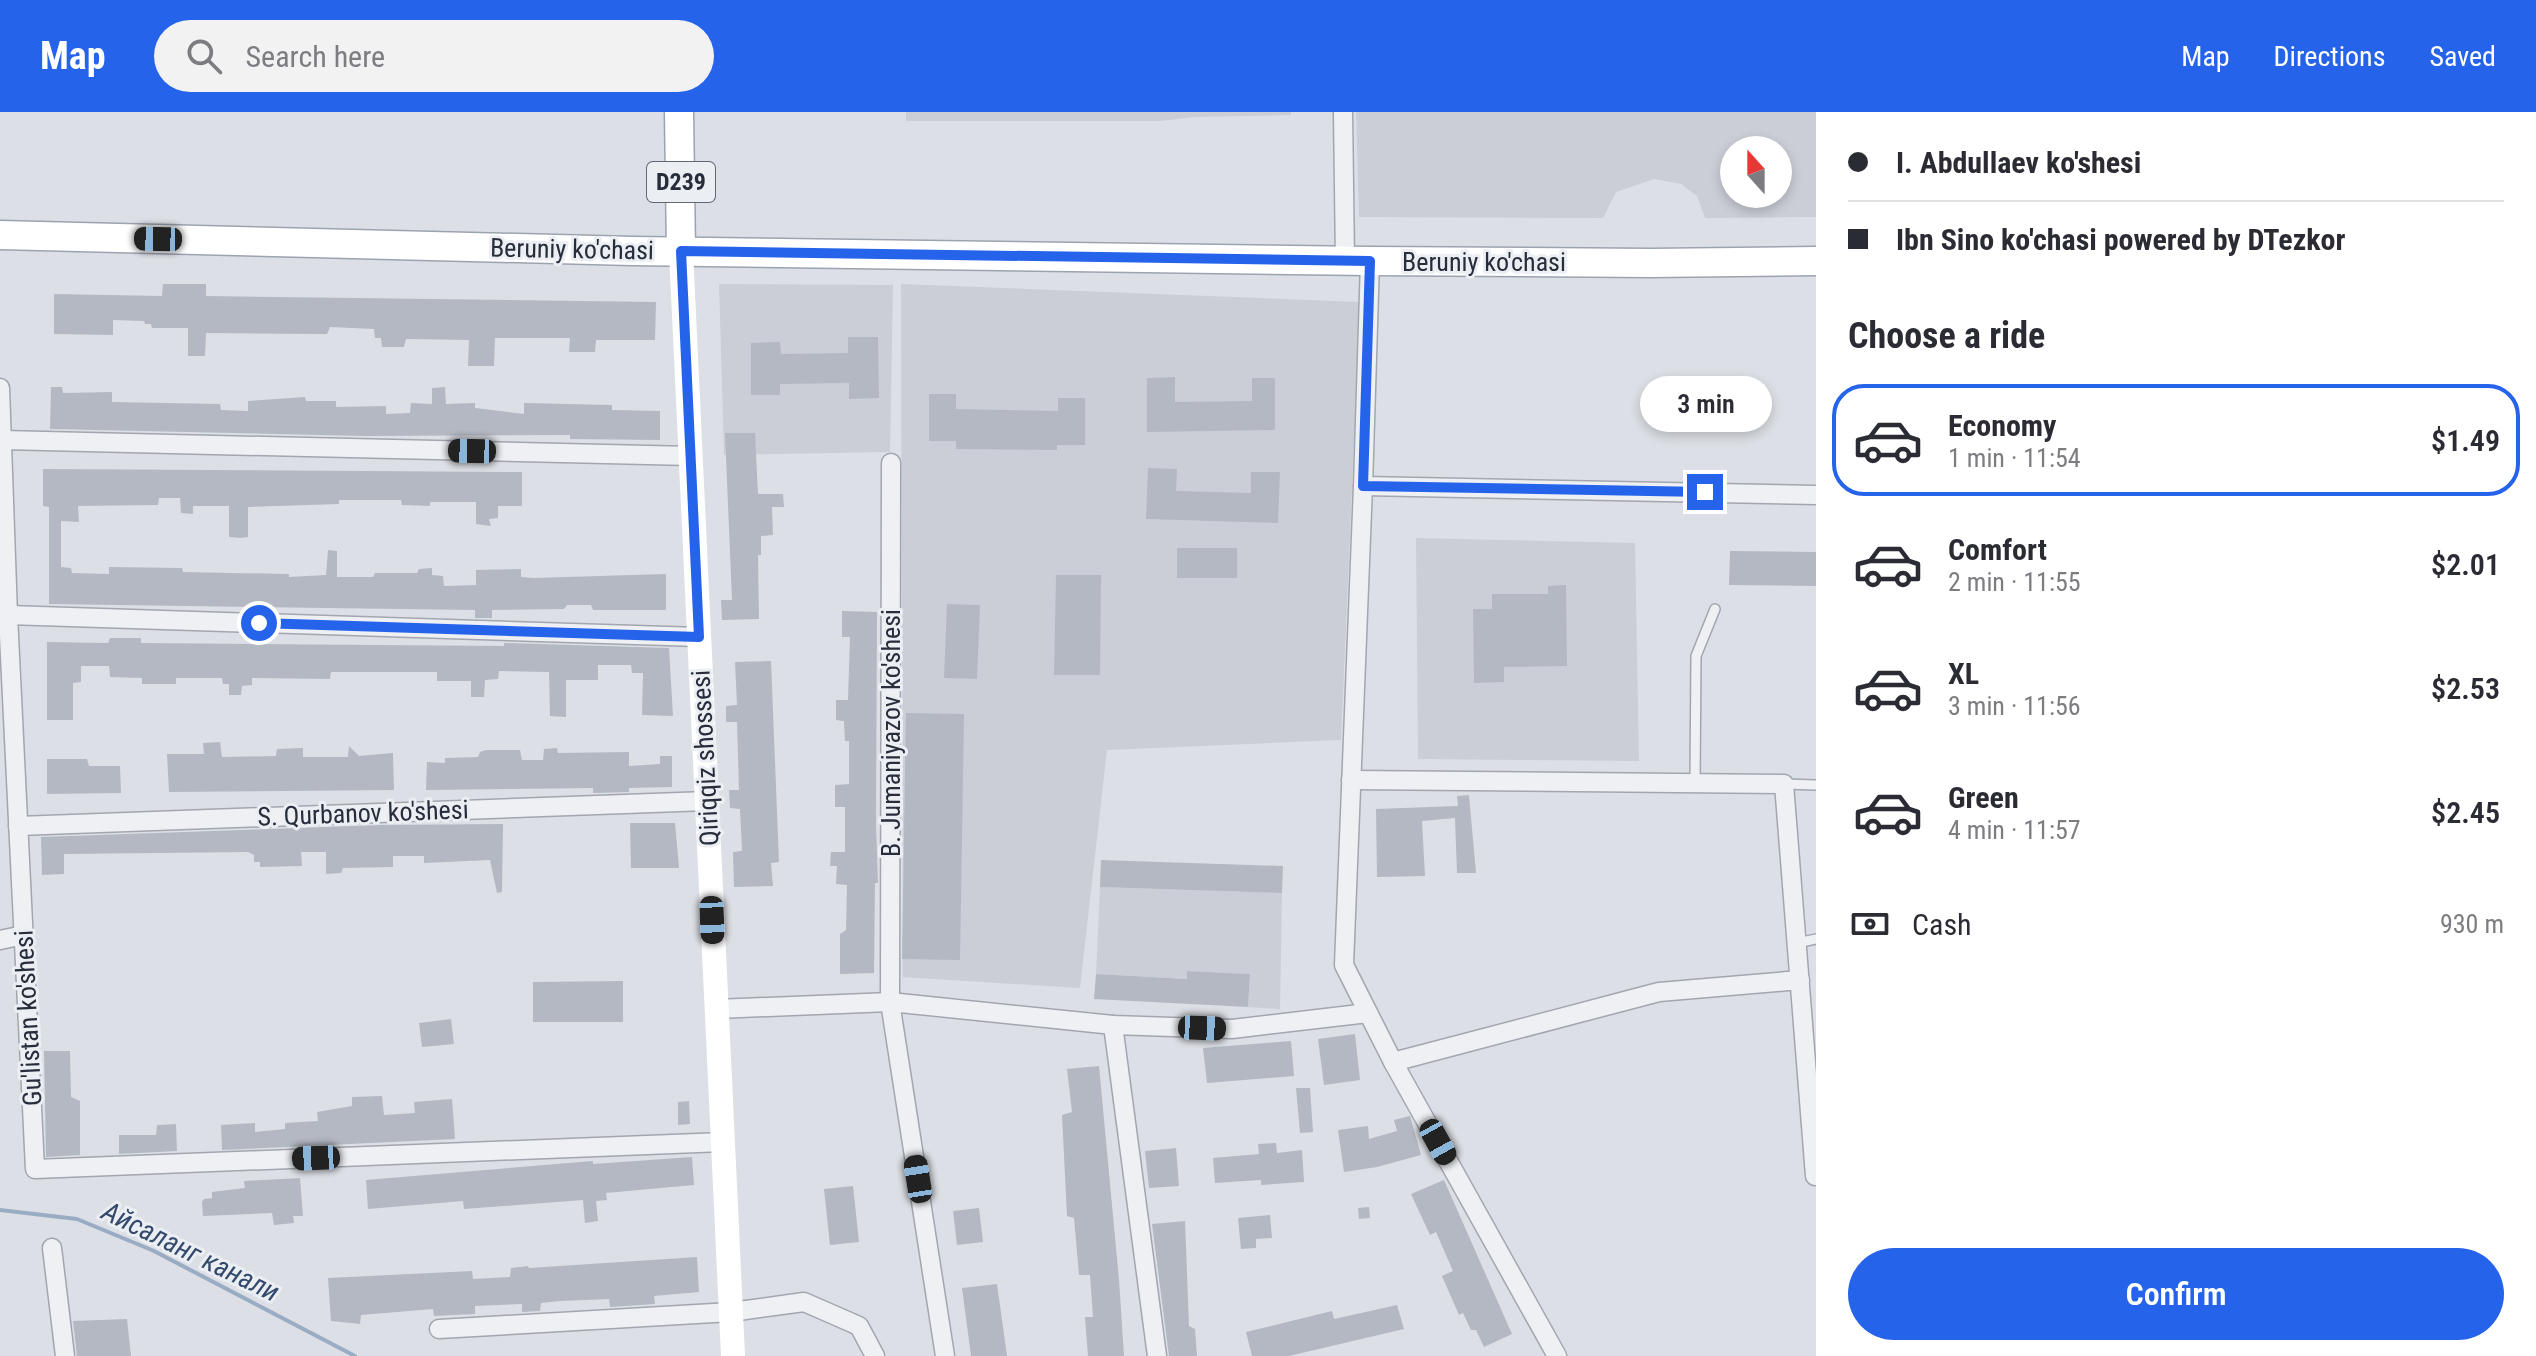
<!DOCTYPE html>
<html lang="en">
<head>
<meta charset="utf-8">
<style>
  :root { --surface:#fff; --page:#f2f2f3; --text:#2b2b33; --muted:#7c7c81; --line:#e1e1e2; --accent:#2563eb }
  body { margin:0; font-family:"Roboto Condensed",sans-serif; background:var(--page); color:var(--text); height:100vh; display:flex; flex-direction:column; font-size:30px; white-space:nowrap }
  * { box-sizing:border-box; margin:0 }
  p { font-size:26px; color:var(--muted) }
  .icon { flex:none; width:44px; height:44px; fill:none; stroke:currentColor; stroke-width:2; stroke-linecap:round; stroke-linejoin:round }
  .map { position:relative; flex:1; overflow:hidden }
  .sheet { display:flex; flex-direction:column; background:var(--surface); width:720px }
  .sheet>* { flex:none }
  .hud { display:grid; align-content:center; height:176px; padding:0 32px; background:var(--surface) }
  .needle { width:52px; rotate:339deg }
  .controls { position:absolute; left:1720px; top:24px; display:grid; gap:16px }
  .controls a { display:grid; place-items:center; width:72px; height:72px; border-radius:50%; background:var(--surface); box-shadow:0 4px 12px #0003; font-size:40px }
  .end { position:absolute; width:36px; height:36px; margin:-18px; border:10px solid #2563eb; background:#fff; box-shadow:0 0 0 4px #fff }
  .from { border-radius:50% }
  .bubble { position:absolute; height:56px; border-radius:28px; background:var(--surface); box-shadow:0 4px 12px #0003; font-size:26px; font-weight:600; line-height:56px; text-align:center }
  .car { position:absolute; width:24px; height:48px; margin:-24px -12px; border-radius:10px; box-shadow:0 0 6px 2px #0007; background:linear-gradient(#222 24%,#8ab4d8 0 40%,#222 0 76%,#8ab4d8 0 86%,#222 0) }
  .hud b { display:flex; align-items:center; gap:28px; height:76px; font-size:30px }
  .hud b+b { border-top:2px solid var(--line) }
  .hud i { width:20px; height:20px; background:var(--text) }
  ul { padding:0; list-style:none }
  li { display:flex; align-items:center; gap:24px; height:112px; margin:0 16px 12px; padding:0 16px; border:4px solid transparent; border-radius:32px }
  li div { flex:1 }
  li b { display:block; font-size:30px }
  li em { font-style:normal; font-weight:600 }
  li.active { border-color:var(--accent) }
  li>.icon { width:72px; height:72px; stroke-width:1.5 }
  h2 { padding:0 32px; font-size:36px; line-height:96px }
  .pay { display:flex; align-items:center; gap:20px; height:88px; padding:0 32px; font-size:30px }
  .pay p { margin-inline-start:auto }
  .button { display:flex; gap:16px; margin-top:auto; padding:16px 32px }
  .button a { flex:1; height:92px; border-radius:48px; background:var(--accent); color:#fff; font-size:32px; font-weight:600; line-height:92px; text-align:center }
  header { display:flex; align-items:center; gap:48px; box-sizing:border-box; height:112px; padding:0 40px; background:var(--accent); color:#fff }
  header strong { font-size:38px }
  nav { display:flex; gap:44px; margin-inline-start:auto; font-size:28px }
  .search { width:560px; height:72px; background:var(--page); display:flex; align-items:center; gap:20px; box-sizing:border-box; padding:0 28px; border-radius:44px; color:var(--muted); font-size:30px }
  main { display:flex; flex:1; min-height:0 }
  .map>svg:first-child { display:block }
</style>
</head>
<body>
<header>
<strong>Map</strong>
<div class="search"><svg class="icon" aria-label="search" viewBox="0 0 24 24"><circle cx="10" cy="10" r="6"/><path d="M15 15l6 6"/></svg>Search here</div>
<nav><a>Map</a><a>Directions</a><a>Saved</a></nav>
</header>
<main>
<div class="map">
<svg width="1816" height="1244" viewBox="0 0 1816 1244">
  <rect width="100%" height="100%" fill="#dcdfe5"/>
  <g fill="#cbced7" fill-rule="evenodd">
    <polygon points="906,0 1291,0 1291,3 1195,5 1160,9 906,9"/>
    <path d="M1356,0H1816V105L1705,106L1697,84L1681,72L1654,67L1616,80L1603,106L1359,105ZM1734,38H1778V82H1734Z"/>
    <polygon points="719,172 893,173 890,340 724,343"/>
    <polygon points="901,172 1360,190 1341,628 1107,638 1080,876 903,865"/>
    <polygon points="1416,426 1635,431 1639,649 1418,647"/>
    <polygon points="1100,775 1282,781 1280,897 1248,895 1250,862 1188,859 1187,867 1096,862"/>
  </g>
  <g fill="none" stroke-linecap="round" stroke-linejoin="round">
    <polyline stroke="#99acc4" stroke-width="4" points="0,1098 77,1107 154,1139 355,1244"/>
  </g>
  <g fill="#b4b8c2">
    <polygon points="163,172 206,172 206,184 656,190 655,228 596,228 595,240 569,240 570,226 495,226 494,254 468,254 469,228 406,227 404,235 382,235 381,226 375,226 374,217 330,215 327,222 206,221 205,244 188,244 188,216 152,216 151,212 145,212 144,209 113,208 113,223 54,222 54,182 162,184"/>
    <polygon points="848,225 878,225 879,286 849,287 849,271 780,272 780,283 751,283 751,231 780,230 781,242 848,241"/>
    <polygon points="1175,265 1175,290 1252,289 1252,266 1275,266 1275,318 1147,320 1147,266"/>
    <polygon points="51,275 62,275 63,281 112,280 112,290 220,292 221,298 248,299 248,289 305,285 306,289 336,289 336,295 386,294 386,302 410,301 411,291 432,292 432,276 445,275 446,292 475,291 475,296 524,302 524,291 612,293 612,298 660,299 660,328 570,327 570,323 366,324 50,317"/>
    <polygon points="929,282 956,282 956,297 1058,299 1058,286 1085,286 1085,333 1057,333 1057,338 956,337 956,329 929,329"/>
    <polygon points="725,321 755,321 758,382 783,382 784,395 772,395 773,423 761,424 761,443 758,443 759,507 722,508 721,488 732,488"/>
    <polygon points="1148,356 1177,357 1176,379 1251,381 1251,360 1280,360 1278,411 1146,407"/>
    <polygon points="43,357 522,360 522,394 498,394 498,406 489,407 491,414 476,412 476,390 430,390 430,394 402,393 401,388 339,388 339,392 248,395 248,425 240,426 229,425 229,394 193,394 193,402 181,401 180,386 159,386 158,393 78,394 79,410 61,409 61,455 71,456 72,461 109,462 109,455 182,456 183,460 289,462 289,465 326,463 328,438 337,439 337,465 373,465 375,461 417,461 419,457 432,456 432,463 443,464 444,474 476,473 476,458 521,457 521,465 533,466 666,462 666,498 593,498 591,493 567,493 564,497 492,498 492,506 475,506 475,498 49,492 49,395 43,394"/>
    <rect x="1177" y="436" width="60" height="30"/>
    <polygon points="1730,439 1816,440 1816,474 1729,473"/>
    <polygon points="1056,463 1101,463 1100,563 1054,563"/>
    <polygon points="1566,473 1567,554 1504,555 1504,570 1474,571 1473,497 1492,497 1492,482 1548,482 1548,474"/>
    <polygon points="947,492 980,493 977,567 944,566"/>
    <polygon points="842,499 877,500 876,712 878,771 875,771 874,861 840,862 840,822 846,818 847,773 836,772 837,754 830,754 831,740 845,740 845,695 835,695 835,673 849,672 849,629 845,629 844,609 836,608 836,588 848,588 850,525 842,525"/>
    <polygon points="110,526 141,526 141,531 504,534 504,531 669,536 673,604 642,603 643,561 632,561 631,553 598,553 598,568 566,568 566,605 550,604 549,560 499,559 498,567 485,568 484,585 471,585 471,569 437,569 437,560 331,560 330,567 252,566 252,573 242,574 241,583 229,583 229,572 223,572 222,566 176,566 176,572 142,572 142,566 110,565 109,554 81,554 81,570 73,571 73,608 47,608 47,530 108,531"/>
    <polygon points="771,549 779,750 771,751 773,774 734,775 733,740 742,739 740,697 730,696 729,678 739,678 737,610 726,610 726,594 737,593 735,550"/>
    <polygon points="906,601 964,602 960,848 902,847"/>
    <polygon points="220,630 222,645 276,644 277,637 303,636 303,645 348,645 349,634 359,644 393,641 394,678 169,680 167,642 204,642 203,631"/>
    <polygon points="557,636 558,641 629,640 629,654 660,652 660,644 672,644 672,675 629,676 629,680 593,681 593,676 426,678 427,650 445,651 445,646 478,645 480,640 486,638 520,638 522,648 543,648 544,637"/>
    <polygon points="47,647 87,647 89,654 120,654 121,681 47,682"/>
    <polygon points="1469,683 1476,761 1457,761 1455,706 1422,709 1425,764 1377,765 1376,697 1458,694 1457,684"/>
    <polygon points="630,711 675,711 679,756 631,756"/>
    <polygon points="503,712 502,780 497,781 490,748 424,751 424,744 393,744 393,755 343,756 341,761 326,762 326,740 301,740 302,754 260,755 260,750 254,750 254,743 248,740 64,742 64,762 42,763 41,725 380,713"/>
    <polygon points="1101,748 1283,754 1282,781 1100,775"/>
    <polygon points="1187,859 1250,862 1248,895 1094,887 1096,862 1187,867"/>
    <polygon points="623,869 623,910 533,910 533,870"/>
    <polygon points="451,907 454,932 422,935 419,911"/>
    <polygon points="1355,922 1360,968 1324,973 1318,927"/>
    <polygon points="1291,929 1294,964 1207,971 1203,936"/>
    <polygon points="44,939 70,939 71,985 80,989 80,1043 46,1045"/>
    <polygon points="1099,954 1119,1168 1124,1244 1088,1244 1085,1205 1093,1205 1090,1163 1079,1163 1074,1106 1067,1104 1062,1003 1072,1000 1067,957"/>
    <polygon points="1296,976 1310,976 1313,1020 1300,1021"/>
    <polygon points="382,984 384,1003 415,1001 414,990 452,987 455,1027 222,1038 221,1013 255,1011 255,1020 285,1017 285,1011 318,1009 317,1000 352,994 352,985"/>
    <polygon points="689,989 690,1012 678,1013 678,990"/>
    <polygon points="1410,1004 1421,1043 1377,1055 1344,1060 1338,1018 1368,1014 1369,1027 1397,1019 1394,1008"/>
    <polygon points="176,1012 177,1039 119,1042 119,1023 156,1023 157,1013"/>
    <polygon points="1276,1031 1277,1041 1302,1038 1304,1070 1261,1073 1261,1068 1215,1071 1213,1046 1259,1042 1258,1032"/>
    <polygon points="1176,1036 1179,1074 1149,1076 1145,1039"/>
    <polygon points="692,1045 694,1073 606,1081 607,1088 596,1089 598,1109 585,1111 583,1088 464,1097 463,1089 368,1097 366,1068 593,1049 593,1052"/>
    <polygon points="300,1066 303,1104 293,1104 294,1111 274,1113 272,1101 203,1104 202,1090 204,1087 212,1086 212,1080 245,1076 244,1069"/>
    <polygon points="1444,1068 1512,1222 1484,1235 1476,1218 1471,1218 1463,1201 1459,1203 1442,1164 1453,1159 1436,1120 1430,1123 1411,1082"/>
    <polygon points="853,1074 859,1130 830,1133 824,1077"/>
    <polygon points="1369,1095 1370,1106 1359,1107 1358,1096"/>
    <polygon points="979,1096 983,1130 957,1133 953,1099"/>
    <polygon points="1270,1103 1272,1126 1256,1127 1256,1136 1241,1137 1238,1106"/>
    <polygon points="1185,1109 1189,1214 1195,1217 1197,1244 1169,1244 1152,1112"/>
    <polygon points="697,1145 699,1180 654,1184 655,1192 610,1195 609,1187 560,1189 541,1191 540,1199 522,1200 522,1192 475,1194 475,1202 434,1204 433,1197 361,1203 360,1212 331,1209 328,1166 472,1159 473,1167 510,1165 511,1156 528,1154 529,1156"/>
    <polygon points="997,1172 1007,1244 971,1244 962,1176"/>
    <polygon points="1397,1193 1404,1217 1289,1244 1252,1244 1246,1220 1332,1199 1334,1207"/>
    <polygon points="127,1207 131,1244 77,1244 73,1209"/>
  </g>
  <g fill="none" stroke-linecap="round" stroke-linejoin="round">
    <g stroke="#a2a6af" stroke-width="12">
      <g id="lane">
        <polyline points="1695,671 1696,544 1715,497"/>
        <polyline points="1784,672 1816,673"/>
        <polyline points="1797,831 1816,827"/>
      </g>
    </g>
    <g stroke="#a2a6af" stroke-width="21">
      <g id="street">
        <polyline points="1343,0 1345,149"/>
        <polyline points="1370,149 1363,374 1344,853 1393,950 1557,1244"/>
        <polyline points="0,276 8,503 35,1057 723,1030"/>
        <polyline points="2,328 691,344"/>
        <polyline points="891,351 890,890 945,1244"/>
        <polyline points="1363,374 1816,383"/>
        <polyline points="8,503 699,525"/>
        <polyline points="1351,668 1784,672 1815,1064"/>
        <polyline points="18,714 707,689"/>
        <polyline points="0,828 24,823"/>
        <polyline points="716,897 890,890 1113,913 1232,917 1368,901"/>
        <polyline points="1113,913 1157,1244"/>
        <polyline points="1393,950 1659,880 1800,868"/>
        <polyline points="52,1136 65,1244"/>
        <polyline points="439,1217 731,1200 804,1190 859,1214 875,1244"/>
      </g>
    </g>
    <g stroke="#9ca3b0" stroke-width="31">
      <g id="primary">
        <polyline points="679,0 681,139"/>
        <polyline points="0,123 632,139 1370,149 1651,151 1816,149"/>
      </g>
    </g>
    <use href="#lane" stroke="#eff0f4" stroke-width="9"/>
    <use href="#street" stroke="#eff0f4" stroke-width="18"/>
    <polyline stroke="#fff" stroke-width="24" points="681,139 733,1244"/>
    <use href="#primary" stroke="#fff" stroke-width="28"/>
  </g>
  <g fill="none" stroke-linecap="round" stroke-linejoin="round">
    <polyline stroke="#2563eb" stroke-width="10" points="259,511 699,525 681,139 1370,149 1363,374 1705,380"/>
  </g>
  <g text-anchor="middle" stroke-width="6" stroke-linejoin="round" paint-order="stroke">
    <rect fill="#ebeef3" stroke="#626772" stroke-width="2" x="647" y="50" width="68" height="40" rx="6"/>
    <g font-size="24" font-weight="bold" fill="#272d3b">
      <text x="681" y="78">D239</text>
    </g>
    <g font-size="26" fill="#272d3b" stroke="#ebeef3">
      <text transform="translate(572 137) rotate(1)" y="9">Beruniy ko'chasi</text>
      <text x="1484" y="159">Beruniy ko'chasi</text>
      <text transform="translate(891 621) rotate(-90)" y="9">B. Jumaniyazov ko'shesi</text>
      <text transform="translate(705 646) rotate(-93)" y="9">Qiriqqiz shossesi</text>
      <text transform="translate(363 701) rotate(-2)" y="9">S. Qurbanov ko'shesi</text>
      <text transform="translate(28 906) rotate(-93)" y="9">Gu'listan ko'shesi</text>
    </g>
    <g font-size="28" font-style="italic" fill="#344a6c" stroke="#ebeef3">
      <text transform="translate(191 1139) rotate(26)" y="10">Айсаланг канали</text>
    </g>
  </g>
</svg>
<div class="controls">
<a><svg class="needle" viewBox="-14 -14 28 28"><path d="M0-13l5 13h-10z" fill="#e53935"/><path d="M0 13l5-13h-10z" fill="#7c7c81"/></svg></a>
</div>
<i class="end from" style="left:259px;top:511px"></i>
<i class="end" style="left:1705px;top:380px"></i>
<div class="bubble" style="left:1640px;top:264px;width:132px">3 min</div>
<i class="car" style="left:158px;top:127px;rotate:271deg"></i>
<i class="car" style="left:472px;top:339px;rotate:271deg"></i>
<i class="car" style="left:712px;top:808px;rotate:178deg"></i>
<i class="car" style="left:1202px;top:916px;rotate:92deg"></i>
<i class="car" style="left:1438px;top:1030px;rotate:151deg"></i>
<i class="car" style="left:316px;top:1046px;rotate:268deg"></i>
<i class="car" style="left:918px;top:1067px;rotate:351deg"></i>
</div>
<section class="sheet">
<div class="hud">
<b><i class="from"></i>I. Abdullaev ko'shesi</b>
<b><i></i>Ibn Sino ko'chasi powered by DTezkor</b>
</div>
<h2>Choose a ride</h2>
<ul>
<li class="active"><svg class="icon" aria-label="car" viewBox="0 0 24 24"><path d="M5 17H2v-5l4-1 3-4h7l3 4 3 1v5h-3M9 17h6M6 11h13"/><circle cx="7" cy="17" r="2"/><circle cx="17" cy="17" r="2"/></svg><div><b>Economy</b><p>1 min · 11:54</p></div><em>$1.49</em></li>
<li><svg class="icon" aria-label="car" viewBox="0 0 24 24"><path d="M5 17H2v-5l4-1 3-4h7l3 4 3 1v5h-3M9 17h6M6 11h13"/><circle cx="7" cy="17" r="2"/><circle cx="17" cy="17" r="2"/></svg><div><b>Comfort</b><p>2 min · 11:55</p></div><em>$2.01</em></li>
<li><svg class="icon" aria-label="car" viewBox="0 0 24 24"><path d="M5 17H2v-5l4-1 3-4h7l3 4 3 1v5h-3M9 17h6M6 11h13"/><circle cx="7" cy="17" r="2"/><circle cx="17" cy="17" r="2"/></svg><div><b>XL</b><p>3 min · 11:56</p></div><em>$2.53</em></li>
<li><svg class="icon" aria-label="car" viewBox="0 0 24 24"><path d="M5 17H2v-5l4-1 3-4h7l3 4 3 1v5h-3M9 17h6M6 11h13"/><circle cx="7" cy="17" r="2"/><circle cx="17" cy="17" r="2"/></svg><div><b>Green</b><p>4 min · 11:57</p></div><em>$2.45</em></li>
</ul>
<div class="pay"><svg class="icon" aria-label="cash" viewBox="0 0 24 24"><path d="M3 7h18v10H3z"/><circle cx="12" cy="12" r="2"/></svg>Cash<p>930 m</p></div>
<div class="button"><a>Confirm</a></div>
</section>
</main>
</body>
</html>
